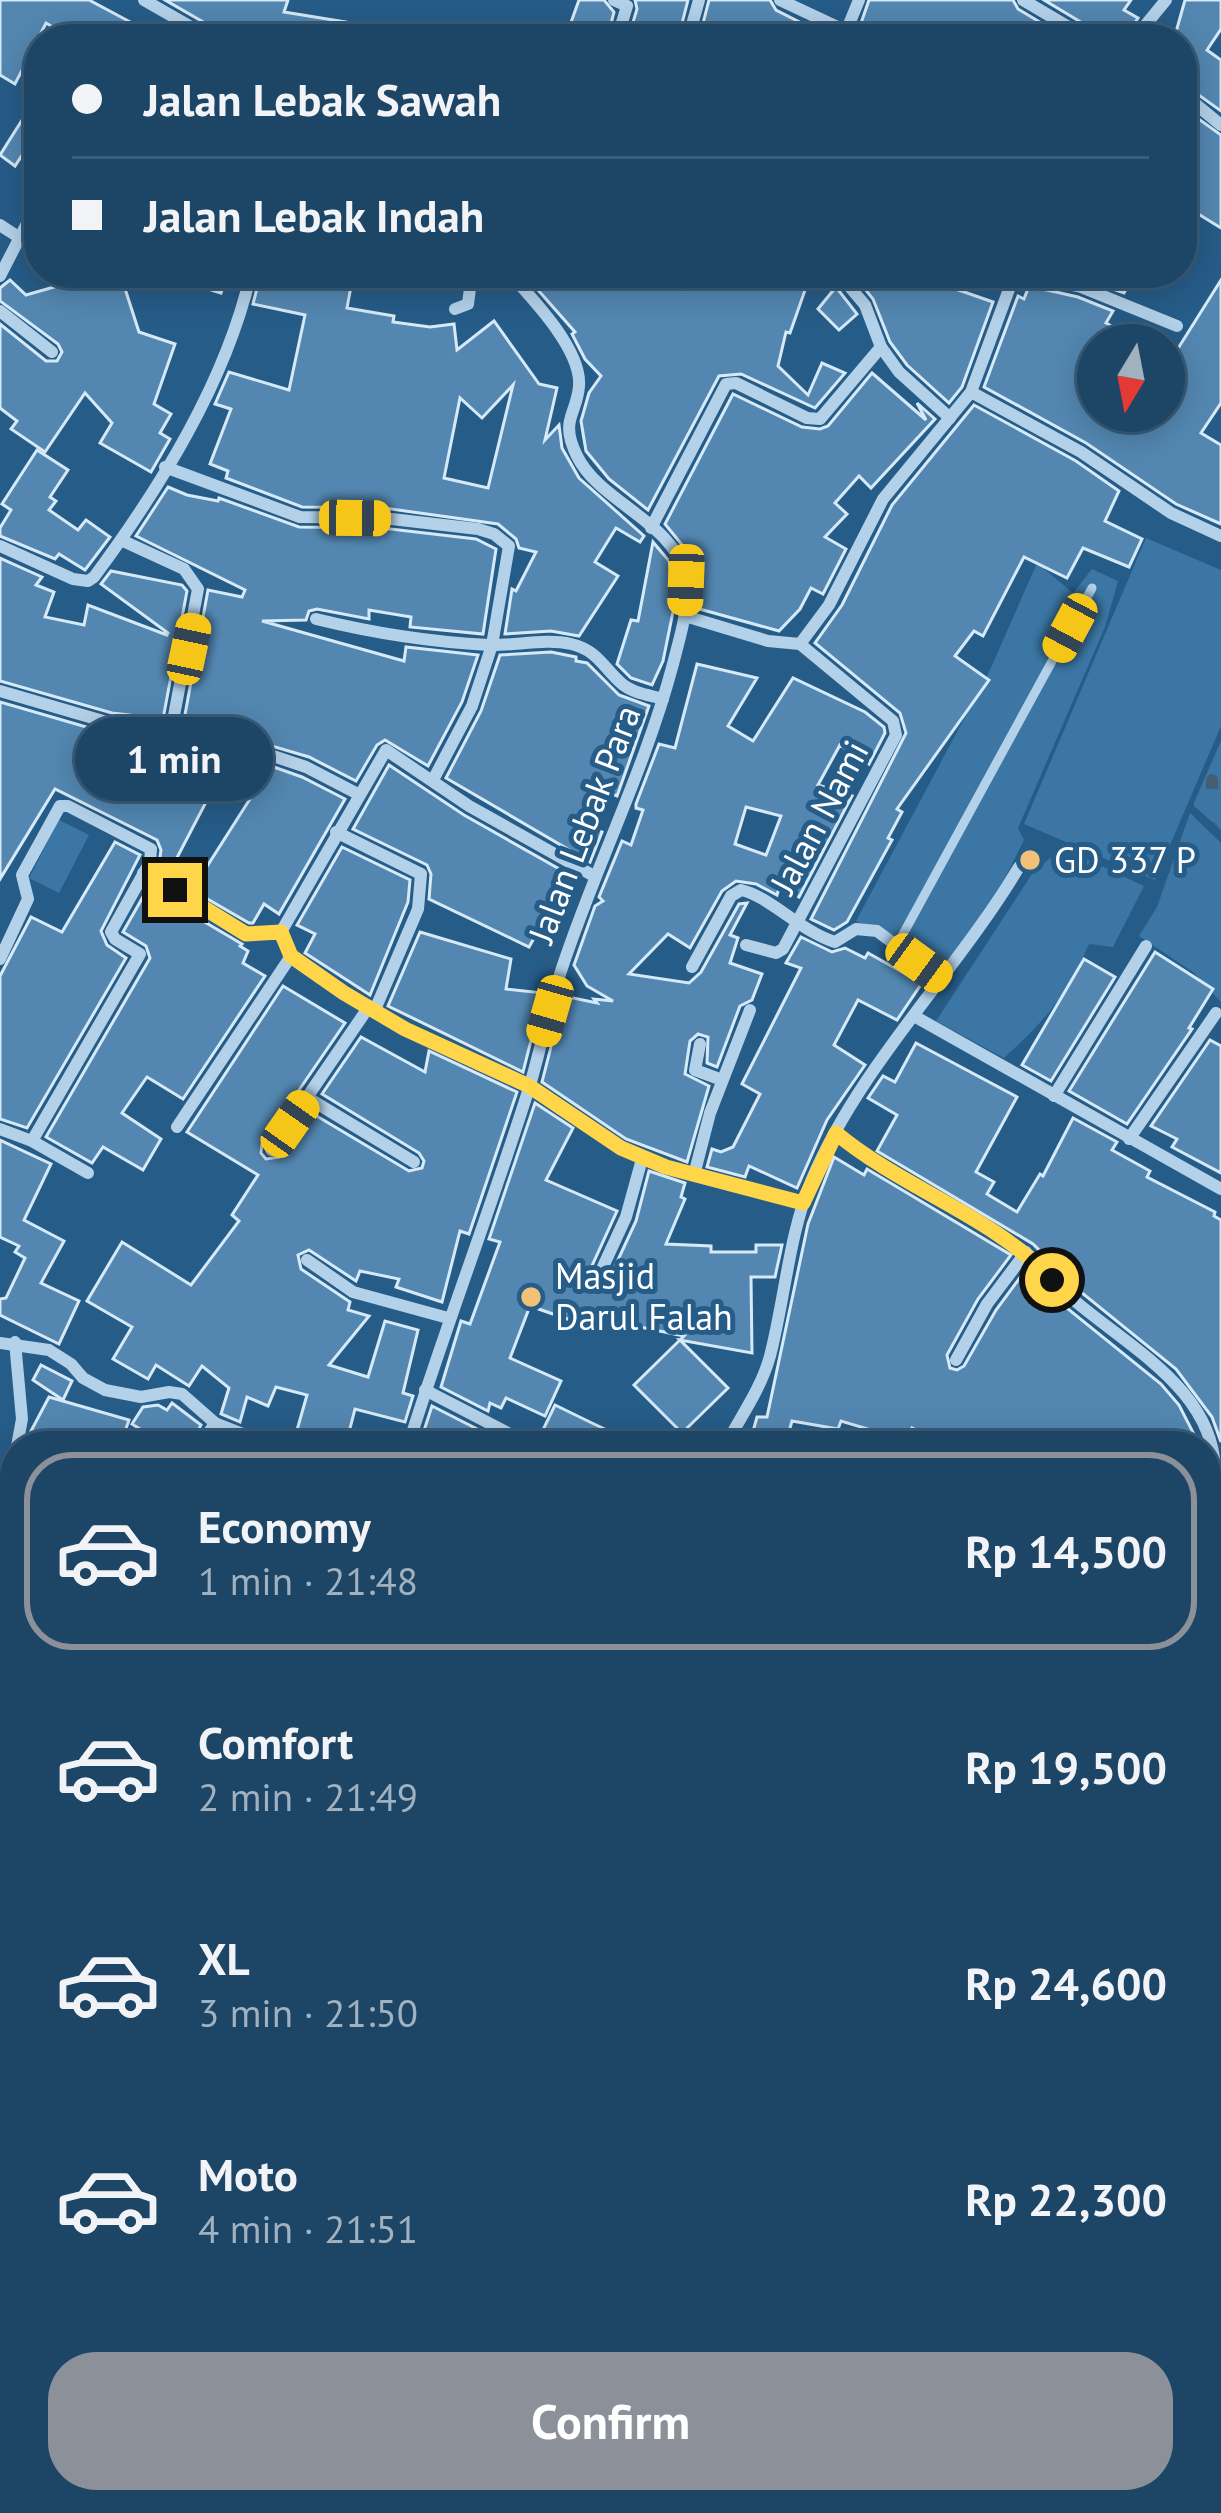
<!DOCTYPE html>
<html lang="en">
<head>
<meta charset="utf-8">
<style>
  :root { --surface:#1c4566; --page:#254c6c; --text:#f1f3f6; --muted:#a0b1bf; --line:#3a5d7a; --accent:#8c9099 }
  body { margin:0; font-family:"PT Sans",sans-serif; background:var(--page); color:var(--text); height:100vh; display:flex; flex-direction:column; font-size:45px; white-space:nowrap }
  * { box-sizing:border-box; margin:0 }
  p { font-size:39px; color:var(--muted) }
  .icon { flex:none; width:66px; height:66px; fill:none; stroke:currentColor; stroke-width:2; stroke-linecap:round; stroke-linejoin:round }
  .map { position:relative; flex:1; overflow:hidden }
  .side { position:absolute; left:0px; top:1431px; width:1221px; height:1083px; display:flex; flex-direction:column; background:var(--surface); border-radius:48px 48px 0 0; box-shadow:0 6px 30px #0003,0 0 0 3px var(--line) }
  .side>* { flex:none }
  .hud { position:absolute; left:24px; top:24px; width:1173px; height:264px; border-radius:48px; box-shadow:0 6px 30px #0003,0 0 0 3px var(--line); display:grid; align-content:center; height:264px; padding:0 48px; background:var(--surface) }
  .needle { width:78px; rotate:190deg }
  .controls { position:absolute; left:1077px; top:324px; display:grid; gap:24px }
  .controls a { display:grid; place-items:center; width:108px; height:108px; border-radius:50%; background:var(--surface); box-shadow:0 6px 30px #0003,0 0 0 3px var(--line); font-size:60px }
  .end { position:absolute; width:54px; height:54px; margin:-27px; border:15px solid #ffd54a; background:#111; box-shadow:0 0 0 6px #111 }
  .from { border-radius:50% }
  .bubble { position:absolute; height:84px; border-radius:42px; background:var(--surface); box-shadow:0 6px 30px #0003,0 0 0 3px var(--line); font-size:39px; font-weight:700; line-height:84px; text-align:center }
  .car { position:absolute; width:36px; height:72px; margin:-36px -18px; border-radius:15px; box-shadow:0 0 9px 3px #0007; background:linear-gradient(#f5c518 24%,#345 0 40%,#f5c518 0 76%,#345 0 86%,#f5c518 0) }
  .hud b { display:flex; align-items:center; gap:42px; height:114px; font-size:45px }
  .hud b+b { border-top:3px solid var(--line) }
  .hud i { width:30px; height:30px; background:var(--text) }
  ul { padding:21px 0 0; list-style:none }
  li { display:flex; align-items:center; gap:36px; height:198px; margin:0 24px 18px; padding:0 24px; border:6px solid transparent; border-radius:48px }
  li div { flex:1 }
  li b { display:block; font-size:45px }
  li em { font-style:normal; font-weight:700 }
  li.on { border-color:var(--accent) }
  li>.icon { width:108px; height:108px; stroke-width:1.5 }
  .button { display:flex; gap:24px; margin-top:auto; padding:24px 48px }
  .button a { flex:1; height:138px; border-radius:48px; background:var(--accent); color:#fff; font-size:48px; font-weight:700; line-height:138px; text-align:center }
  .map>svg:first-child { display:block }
</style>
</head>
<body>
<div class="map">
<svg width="1221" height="2513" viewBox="0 0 1221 2513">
  <defs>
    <pattern id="cemetery-stones" width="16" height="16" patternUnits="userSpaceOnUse" patternTransform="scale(3)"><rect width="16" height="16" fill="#3b76a4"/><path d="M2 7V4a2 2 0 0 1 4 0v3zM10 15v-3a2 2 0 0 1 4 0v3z" fill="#445f74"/></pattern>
  </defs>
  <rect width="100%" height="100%" fill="#265c88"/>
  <g fill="#3b76a4">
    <polygon points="1146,538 1221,570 1221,726 1155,880 1024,824"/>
    <polygon points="1037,563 1073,593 1092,569 1118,581 1105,627 1018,828 1024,840 1005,878 942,973 856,921 989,672"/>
    <polygon points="1190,813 1221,843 1221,1002 1193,972 1139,936 1157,907"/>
    <polygon points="59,820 89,835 59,893 29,878"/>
    <path d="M1063,848L1144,886L1142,890L1113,947L1089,944C1067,995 1045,1021 1004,1058L936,1021L1034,871Z"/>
    <polygon points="8,2192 15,2211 15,2449 0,2457 0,2193"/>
    <polygon points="120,2499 227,2499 230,2513 127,2513"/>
    <polygon points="317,2499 498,2499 500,2513 319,2513"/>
  </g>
  <polygon fill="url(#cemetery-stones)" points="1221,741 1221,830 1193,805"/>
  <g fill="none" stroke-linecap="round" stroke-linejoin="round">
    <g stroke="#587e9b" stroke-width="39">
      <polyline points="1206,1590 1221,1577"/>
      <polyline points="0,1726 15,1718"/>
    </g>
  </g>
  <g fill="#5387b1" stroke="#d6e9f7" stroke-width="3" fill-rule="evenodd">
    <polygon points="0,0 89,0 162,39 73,39 46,23 15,84 0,75"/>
    <polygon points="165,0 288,0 284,12 346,22 344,39 224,39 217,30"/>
    <polygon points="579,0 604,0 614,12 607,39 565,39"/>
    <polygon points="635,0 688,0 678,39 628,39 637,9"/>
    <polygon points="709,0 770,0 776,10 833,39 746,39 720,26 716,39 699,39"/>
    <polygon points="869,0 1013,0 1018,9 1068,39 873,39 871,32 860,26"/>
    <polygon points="1044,0 1131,0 1124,10 1138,18 1124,39 1099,39 1094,30"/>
    <polygon points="1185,0 1221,0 1221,29 1207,50 1221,60 1221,111 1182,83 1182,39 1174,39"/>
    <polygon points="1182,107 1221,135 1221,228 1182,204"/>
    <polygon points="24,117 39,129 15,166 0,155"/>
    <polygon points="103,273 120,273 139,332 175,344 154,404 171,414 160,433 170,439 151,472 100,443 112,423 85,393 45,452 11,429 17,421 0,408 0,324 46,361 57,361 62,352 58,344 0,301 0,288 10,280 26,295"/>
    <polygon points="171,273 227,273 221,293 170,277"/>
    <path d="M261,273H309L352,281L347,308L394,316L393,322L430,327L454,324L457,350L494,321L539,384L557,388L545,440L559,425L562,448L579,478L644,536L640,542L616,528L595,562L618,576L579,636L551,631L505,634L512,589L516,591L536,552L519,548L516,539L498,524L384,508L302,507L226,478L228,471L210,464L231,409L215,404L229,372L289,390L305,315L253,304ZM513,385L488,488L444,478L460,398L482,418Z"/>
    <polygon points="523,273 663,273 667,281 683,289 687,273 811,273 790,333 786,332 778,366 808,395 822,363 845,373 815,408 741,374 719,376 648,510 609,479 586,451 581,421 589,393 601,376 585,359 572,334 575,332"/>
    <polygon points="852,273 952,273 947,286 993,302 962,387 949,403 907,365 890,342 873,299"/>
    <polygon points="1067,273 1135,273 1124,293"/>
    <polygon points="1221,280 1221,403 1201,433 1221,445 1221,524 1176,504 1086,443 984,387 1018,296 1024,299 1029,286 1078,297 1113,311 1106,323 1148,345 1098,345 1098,411 1164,411 1164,353 1172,358"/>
    <polygon points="836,287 857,314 839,330 818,309"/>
    <polygon points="872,373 926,420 917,403 935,419 871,488 859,476 835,503 847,514 825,537 846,549 823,594 811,588 800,609 779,631 696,608 695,571 687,551 665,524 733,394 802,427 820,429 828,426"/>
    <polygon points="974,405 1076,461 1119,491 1105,521 1142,539 1129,567 1083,548 1067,578 1024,557 983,636 974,631 955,656 989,680 897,809 902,812 888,838 892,840 847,922 834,930 811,919 906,733 900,713 815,643 842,605 892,505"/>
    <polygon points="37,450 68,470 50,497 56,501 49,510 78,530 86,520 110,537 85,570 59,554 55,559 0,536 0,528 11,510 2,504"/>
    <polygon points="168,487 187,495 218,501 219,498 299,527 382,528 476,539 496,549 483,634 410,627 411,617 369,610 369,619 317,609 309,611 306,620 262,621 404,661 406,647 478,655 462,702 428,766 385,740 377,745 356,781 309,757 184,720 208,590 242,597 245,590 136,536"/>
    <polygon points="653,542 669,561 676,597 663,661 652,685 631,678 617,664 631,620 638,621"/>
    <polygon points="0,558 42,577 36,585 54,592 45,617 84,625 88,605 167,635 168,633 101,584 111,571 182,585 187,591 163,719 112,713 0,681"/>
    <polygon points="551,652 576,657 576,661 587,663 619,695 649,706 617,796 596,787 581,822 602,832 590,862 446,778 481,711 500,655"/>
    <path d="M697,664L757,678L728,726L753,741L793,678L865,712L884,727L885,733L869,764L840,745L818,785L852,796L799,897L779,888L777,895L756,884L736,881L722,891L690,948L668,934L629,974L689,983L701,972L739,904L747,903L730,935L738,938L730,963L762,974L752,1000L740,1006L717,1067L707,1063L708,1037L698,1034L690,1041L685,1074L709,1086L687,1162L626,1139L542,1082L564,996L597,1003L594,999L613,1001L587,986L574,965L595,906L603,901L599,897L622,841L631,845L643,810L636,808V804L659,744L675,748ZM746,807L781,816L766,855L735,844Z"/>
    <polygon points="0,702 107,733 160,742 172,738 230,756 168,875 158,870 161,850 157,840 55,789 0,879"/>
    <polygon points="389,765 464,815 570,875 529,947 429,899 431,874 427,865 353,829"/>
    <polygon points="271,766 302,777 345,799 279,914 264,904 253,923 249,923 192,890"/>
    <polygon points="115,842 140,855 101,931 107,945 126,958 27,1128 0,1119 0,976 31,917 62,932"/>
    <polygon points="342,847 410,880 408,902 370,995 305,953 315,934 297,925"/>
    <polygon points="148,888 157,894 151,904 175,918 181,908 242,944 240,946 248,951 243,963 265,976 183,1099 147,1077 122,1113 161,1139 143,1170 103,1147 92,1163 46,1137 150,958 146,946 123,932"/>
    <polygon points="420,932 511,959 506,989 543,993 523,1072 388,1006"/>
    <polygon points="801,937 832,952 845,948 865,958 868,953 922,983 897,1020 858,1000 834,1045 865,1065 827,1120 797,1188 749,1166 745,1177 707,1167 712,1149 721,1152 733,1147 760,1094 742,1084 801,968 786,963"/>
    <polygon points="1155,952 1213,989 1189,1028 1192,1029 1127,1124 1069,1091"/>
    <polygon points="1084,959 1115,977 1051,1081 1022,1065"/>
    <polygon points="283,986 345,1023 262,1144 261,1153 266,1159 279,1157 310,1112 409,1171 422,1168 424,1161 419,1153 322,1094 361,1037 425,1072 429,1051 517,1092 469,1234 460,1231 442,1302 396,1287 399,1279 360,1271 356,1281 309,1250 298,1255 301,1269 350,1302 348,1310 369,1316 329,1365 368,1377 385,1321 418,1330 403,1393 413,1396 405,1422 355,1409 347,1440 297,1430 307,1395 276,1387 268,1406 247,1397 240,1422 221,1414 229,1388 202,1366 189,1386 156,1365 148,1379 113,1359 132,1327 87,1301 122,1242 191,1285 239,1221 232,1215 258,1175 187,1132"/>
    <polygon points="1210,1040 1221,1046 1221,1173 1172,1147 1177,1139 1151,1126"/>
    <polygon points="916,1043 1017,1097 976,1172 994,1182 987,1194 1017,1212 1040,1174 1043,1176 1073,1118 1117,1142 1112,1150 1150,1171 1147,1177 1215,1212 1214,1216 1221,1220 1221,1442 1212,1417 1176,1369 1082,1293 1033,1244 877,1151 897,1115 868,1098 883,1076 895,1082"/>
    <polygon points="535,1103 573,1128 546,1180 617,1211 591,1268 596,1280 603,1281 611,1275 636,1221 649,1171 685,1183 681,1197 685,1199 666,1244 711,1246 711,1252 756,1252 756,1245 782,1245 775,1277 751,1277 752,1353 680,1340 728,1388 682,1433 634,1385 684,1336 576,1314 573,1321 530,1306 510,1358 561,1381 545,1416 506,1398 501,1408 490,1403 488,1411 441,1387 461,1321 470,1324 500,1242 489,1239"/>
    <polygon points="0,1140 51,1164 24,1220 64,1241 41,1283 79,1301 59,1344 0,1315 0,1299 6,1298 25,1258 15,1252 19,1246 0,1237"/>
    <polygon points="834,1157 864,1175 867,1169 1011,1255 978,1299 947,1355 950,1368 957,1370 964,1366 996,1310 1027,1268 1068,1309 1161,1384 1179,1405 1200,1446 948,1446 912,1428 908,1441 841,1421 838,1429 792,1421 785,1446 750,1442 757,1417 767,1417 808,1224"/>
    <polygon points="41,1365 72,1381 63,1400 33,1380"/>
    <polygon points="49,1397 129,1420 120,1446 28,1446 31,1431"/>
    <polygon points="172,1403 201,1425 190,1446 167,1446 132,1424 143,1407 158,1405 167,1410"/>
    <polygon points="555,1405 594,1424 641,1446 561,1446 540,1436"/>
    <polygon points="432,1406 481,1431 476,1446 419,1446"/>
  </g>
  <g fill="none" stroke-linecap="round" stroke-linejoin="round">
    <g stroke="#b3d1e9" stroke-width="9">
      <polyline points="896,947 1092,588"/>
      <polyline points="1206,2081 1221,2079"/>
      <polyline points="1206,2323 1221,2322"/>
      <polyline points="0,2469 15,2461"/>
      <polyline points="113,2499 121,2513"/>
      <polyline points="255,2499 257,2513"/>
      <polyline points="306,2499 308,2513"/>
      <polyline points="520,2499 522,2513"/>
      <polyline points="955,2499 958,2513"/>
      <polyline points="20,2513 44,2499"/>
      <polyline points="46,2513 50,2499"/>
      <polyline points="807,2513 901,2499"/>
    </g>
    <g stroke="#b3d1e9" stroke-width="12">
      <polyline points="144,0 212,39"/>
      <polyline points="614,0 627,6 617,39"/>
      <polyline points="780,0 863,39"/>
      <polyline points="1023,0 1089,39"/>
      <polyline points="688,39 699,0"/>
      <polyline points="843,39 859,0"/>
      <polyline points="1134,39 1166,0"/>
      <polyline points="1182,93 1221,125"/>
      <polyline points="0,225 20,238"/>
      <polyline points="673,273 677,273"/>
      <polyline points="838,273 865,305 881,347 899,372 950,418"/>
      <polyline points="1020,273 1081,287 1177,326"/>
      <polyline points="0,276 39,200"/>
      <polyline points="455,309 468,304 472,273"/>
      <polyline points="0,311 52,352"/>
      <polyline points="971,392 1081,452 1171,513 1221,536"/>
      <polyline points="165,467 300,517 383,518 478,529 494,534 509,546 492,645 472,706 433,780"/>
      <polyline points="651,528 726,384 736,383 807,418 820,419 881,347"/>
      <polyline points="121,540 184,569 198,589 172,726 187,734 270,755 306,767 358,794"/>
      <path d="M0,546L73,579L88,581L94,577C160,488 226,382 251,273"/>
      <polyline points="685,616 768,641 800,644 829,605 883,499 971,392 1015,273"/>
      <path d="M316,619C373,633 430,642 489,645C515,646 545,638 571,644C597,650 603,667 621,683C632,693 649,695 663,699"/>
      <polyline points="0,691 110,723 162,732 172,726"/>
      <polyline points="336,832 421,874 418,909 374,1012"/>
      <polyline points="143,873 246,934 281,932"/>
      <polyline points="281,932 291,956 319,977 405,1029 529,1086 621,1148 666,1167 803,1203"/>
      <polyline points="281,932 386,750 469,806 594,876"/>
      <polyline points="746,945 776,953 783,949 896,735 893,721 800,644"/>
      <polyline points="0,959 28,899 22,875 60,806 68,806 151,849 150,862 111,932 115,939 140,954 32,1141 0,1129"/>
      <path d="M692,967L731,896L741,890C771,897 800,931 835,942L856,929L877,931L941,979"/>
      <polyline points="914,1016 1221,1189"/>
      <polyline points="700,1044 695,1070 722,1080"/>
      <polyline points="1054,1096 1146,946"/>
      <polyline points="308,1098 414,1162"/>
      <polyline points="177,1127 291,956"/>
      <path d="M836,1133C893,1181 961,1208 1022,1250C1042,1263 1056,1285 1075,1301C1133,1350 1219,1394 1215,1479L1206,1489"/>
      <polyline points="1129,1139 1216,1013"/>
      <polyline points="32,1141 88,1173"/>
      <polyline points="271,1150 368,1008"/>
      <polyline points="694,1175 710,1113 750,1010"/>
      <polyline points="307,1260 353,1292 448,1318"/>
      <polyline points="601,1271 626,1217 642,1159"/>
      <polyline points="15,1342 22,1419 17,1446"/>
      <polyline points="0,1343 49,1350 71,1364 83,1378 105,1390 141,1397 169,1392 182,1394 215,1423 243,1434 305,1446"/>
      <polyline points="956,1360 987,1304 1026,1252"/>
      <polyline points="425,1390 533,1446"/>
      <polyline points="200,1446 215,1423"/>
      <path d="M408,1446C446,1325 492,1206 530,1085C541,1047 549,1008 561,971C595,867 645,770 673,664C680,636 691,604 685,575C673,521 600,503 577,456C559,419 577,415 579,386C582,350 532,298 509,273"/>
      <path d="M725,1446C741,1416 761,1389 770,1356C785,1298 789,1234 812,1179C861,1064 955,974 1019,867"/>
      <polyline points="0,1494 15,1449"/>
      <polyline points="0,1580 15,1603"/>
      <polyline points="0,1636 15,1629"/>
      <polyline points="1206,1672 1221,1699"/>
      <polyline points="15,1942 11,1943 15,1963"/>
    </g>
    <g stroke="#ddebf8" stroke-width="24">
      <polyline points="1206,1965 1221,1963"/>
      <polyline points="1206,2011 1221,2009"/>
      <polyline points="0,2091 15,2089"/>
      <polyline points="0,2140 15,2138"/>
    </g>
  </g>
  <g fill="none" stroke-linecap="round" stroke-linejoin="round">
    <path stroke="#ffd54a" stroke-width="15" d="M175,890L246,934L281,932L291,956L344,993L405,1029L529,1086L621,1148L666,1167L803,1203L836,1133C903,1189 995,1217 1052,1280"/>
  </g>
  <g fill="#f2c178" stroke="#265c88" stroke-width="4.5">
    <circle cx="1030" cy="860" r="12"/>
    <circle cx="531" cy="1297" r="12"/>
  </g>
  <g text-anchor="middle" stroke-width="10" stroke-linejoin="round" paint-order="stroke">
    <g font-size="36" fill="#fff" stroke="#265c88">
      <text transform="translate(819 817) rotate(-62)" y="13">Jalan Nami</text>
      <text transform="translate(584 824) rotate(-69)" y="13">Jalan Lebak Para</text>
    </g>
    <g font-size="36" fill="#fff" stroke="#265c88" text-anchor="start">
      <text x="1054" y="873">GD 337 P</text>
      <text x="555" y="1289">Masjid<tspan x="555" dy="41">Darul Falah</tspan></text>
    </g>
  </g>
</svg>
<div class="controls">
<a><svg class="needle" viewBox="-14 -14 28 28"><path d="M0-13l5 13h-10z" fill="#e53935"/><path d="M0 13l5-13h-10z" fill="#a0b1bf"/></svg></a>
</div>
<i class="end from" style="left:1052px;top:1280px"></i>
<i class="end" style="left:175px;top:890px"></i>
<div class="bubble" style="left:75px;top:717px;width:198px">1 min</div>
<i class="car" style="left:355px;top:518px;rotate:91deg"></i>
<i class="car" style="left:686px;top:580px;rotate:182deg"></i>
<i class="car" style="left:1070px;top:628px;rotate:208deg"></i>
<i class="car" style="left:189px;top:649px;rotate:12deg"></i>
<i class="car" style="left:919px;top:963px;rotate:126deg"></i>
<i class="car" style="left:550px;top:1011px;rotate:196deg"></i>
<i class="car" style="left:290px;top:1124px;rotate:35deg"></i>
<div class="hud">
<b><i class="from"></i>Jalan Lebak Sawah</b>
<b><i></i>Jalan Lebak Indah</b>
</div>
<section class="side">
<ul>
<li class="on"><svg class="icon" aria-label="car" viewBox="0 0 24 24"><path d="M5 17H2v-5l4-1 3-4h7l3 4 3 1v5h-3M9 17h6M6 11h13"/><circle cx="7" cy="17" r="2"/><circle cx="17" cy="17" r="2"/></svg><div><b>Economy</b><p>1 min · 21:48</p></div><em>Rp 14,500</em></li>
<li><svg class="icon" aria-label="car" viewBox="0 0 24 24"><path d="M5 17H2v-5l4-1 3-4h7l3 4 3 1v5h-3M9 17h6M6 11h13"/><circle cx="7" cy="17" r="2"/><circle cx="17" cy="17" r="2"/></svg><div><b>Comfort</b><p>2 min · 21:49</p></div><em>Rp 19,500</em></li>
<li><svg class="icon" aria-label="car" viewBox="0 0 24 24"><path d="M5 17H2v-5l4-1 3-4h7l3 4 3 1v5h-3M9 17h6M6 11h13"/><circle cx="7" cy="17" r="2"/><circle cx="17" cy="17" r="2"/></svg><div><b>XL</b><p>3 min · 21:50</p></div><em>Rp 24,600</em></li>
<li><svg class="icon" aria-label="car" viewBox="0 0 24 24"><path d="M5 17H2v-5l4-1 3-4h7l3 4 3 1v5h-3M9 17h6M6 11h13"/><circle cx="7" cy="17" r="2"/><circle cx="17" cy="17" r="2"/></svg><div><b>Moto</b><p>4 min · 21:51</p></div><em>Rp 22,300</em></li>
</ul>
<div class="button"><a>Confirm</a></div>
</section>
</div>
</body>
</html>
